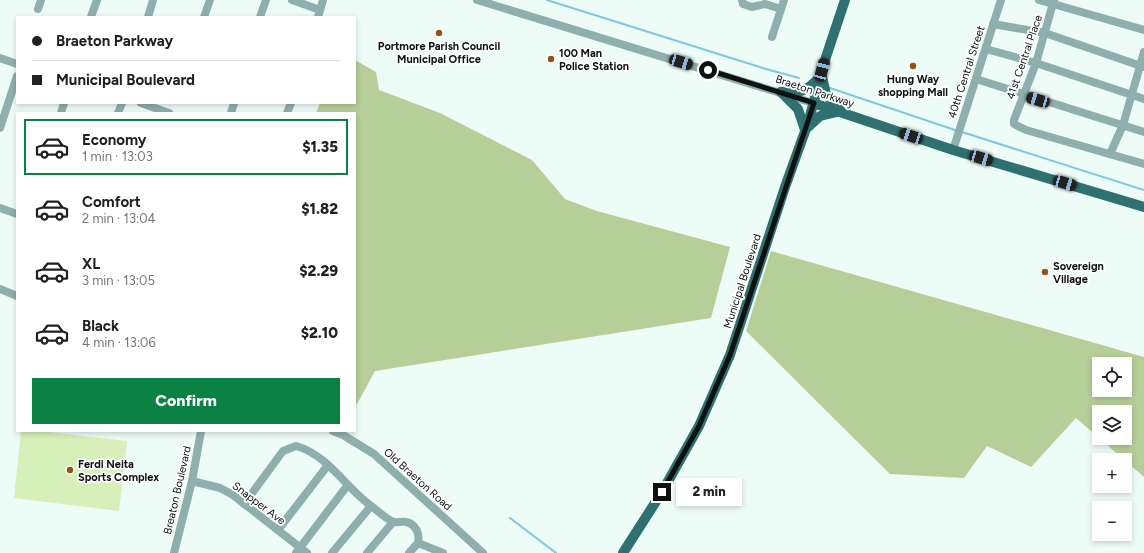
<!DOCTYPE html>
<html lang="en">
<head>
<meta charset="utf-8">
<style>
  :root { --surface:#fff; --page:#f2f2f2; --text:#202124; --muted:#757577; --line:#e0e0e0; --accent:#0b8043 }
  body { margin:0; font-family:Figtree,sans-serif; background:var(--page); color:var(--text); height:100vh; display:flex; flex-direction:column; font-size:15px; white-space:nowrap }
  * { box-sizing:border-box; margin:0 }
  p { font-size:13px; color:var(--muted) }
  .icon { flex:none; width:22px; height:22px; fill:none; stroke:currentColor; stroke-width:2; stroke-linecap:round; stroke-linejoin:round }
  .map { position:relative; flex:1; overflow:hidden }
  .details { position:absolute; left:16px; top:112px; width:340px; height:320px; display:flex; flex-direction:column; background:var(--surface); border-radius:0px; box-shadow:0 2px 6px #0003 }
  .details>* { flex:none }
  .banner { position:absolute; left:16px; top:16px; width:340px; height:88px; border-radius:0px; box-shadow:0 2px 6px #0003; display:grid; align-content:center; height:88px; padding:0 16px; background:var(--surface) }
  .tools { position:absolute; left:1092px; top:357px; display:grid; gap:8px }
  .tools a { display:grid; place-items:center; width:40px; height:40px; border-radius:0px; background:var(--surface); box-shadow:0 2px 6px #0003; font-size:20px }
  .end { position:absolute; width:18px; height:18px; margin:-9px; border:5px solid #0d1110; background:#fff; box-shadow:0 0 0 2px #fff }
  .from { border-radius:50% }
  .bubble { position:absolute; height:28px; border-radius:0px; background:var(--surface); box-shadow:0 2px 6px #0003; font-size:13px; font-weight:800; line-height:28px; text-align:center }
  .car { position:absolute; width:12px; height:24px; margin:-12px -6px; border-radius:5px; box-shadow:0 0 3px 1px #0007; background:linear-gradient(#222 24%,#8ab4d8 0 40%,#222 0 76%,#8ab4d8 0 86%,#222 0) }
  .banner b { display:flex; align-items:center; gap:14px; height:38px; font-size:15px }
  .banner b+b { border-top:1px solid var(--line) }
  .banner i { width:10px; height:10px; background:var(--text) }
  ul { padding:7px 0 0; list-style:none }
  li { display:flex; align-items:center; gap:12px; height:56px; margin:0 8px 6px; padding:0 8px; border:2px solid transparent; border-radius:0px }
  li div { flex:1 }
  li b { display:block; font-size:15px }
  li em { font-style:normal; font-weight:800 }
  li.current { border-color:var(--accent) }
  li>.icon { width:36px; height:36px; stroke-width:1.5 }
  .primary-button { display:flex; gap:8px; margin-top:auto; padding:8px 16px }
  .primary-button a { flex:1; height:46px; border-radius:0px; background:var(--accent); color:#fff; font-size:16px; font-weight:800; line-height:46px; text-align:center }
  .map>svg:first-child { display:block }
</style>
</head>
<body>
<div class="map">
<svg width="1144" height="553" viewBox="0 0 1144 553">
  <rect width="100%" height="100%" fill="#eefcf7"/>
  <polygon fill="#d7f0ba" points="21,431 39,431 127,441 119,511 14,498"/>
  <g fill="#b6cf98" fill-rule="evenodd">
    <polygon points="355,60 376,72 379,90 440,113 532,160 565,199 597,211 730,247 711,318 375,371 357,404 355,404 355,113 316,113 320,103 355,103"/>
    <path d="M771,251L1144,357V477L1099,438H1125V412H1099V438L1076,418L1031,467L987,446L964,478L890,474L746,331ZM1099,364H1125V390H1099Z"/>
  </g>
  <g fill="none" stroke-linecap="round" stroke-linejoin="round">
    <g stroke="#7fc8dd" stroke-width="2">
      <polyline points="547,0 766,69 799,78"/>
      <polyline points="830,88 958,131"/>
      <polyline points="962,132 1144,190"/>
      <polyline points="510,518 556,553"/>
    </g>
    <g stroke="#8fafae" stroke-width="8">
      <polyline points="292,0 320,10"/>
      <polyline points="477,0 813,103"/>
      <polyline points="742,0 743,4 752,7 765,4 781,9"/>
      <polyline points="1039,0 1144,30"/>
      <polyline points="1054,0 1036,63 1014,120 1014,124 1026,130 1144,164"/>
      <polyline points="38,9 41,0"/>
      <polyline points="91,17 97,0"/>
      <polyline points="148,17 153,0"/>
      <polyline points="204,17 210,0"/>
      <polyline points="260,17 266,0"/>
      <polyline points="318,17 323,0"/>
      <polyline points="993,24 1045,33 1144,67"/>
      <polyline points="772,37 784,0"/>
      <polyline points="986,49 1036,63 1144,99"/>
      <polyline points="0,58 17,64"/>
      <polyline points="976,79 1144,132"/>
      <polyline points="141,103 169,113"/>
      <polyline points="61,113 64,103"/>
      <polyline points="118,113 122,103"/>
      <polyline points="231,113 234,103"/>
      <polyline points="287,113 291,103"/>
      <polyline points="0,128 17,76"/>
      <polyline points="953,150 1001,0"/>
      <polyline points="1110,154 1123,125 1144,52"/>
      <polyline points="0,208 17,214"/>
      <polyline points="0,289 17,296"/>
      <polyline points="333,431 343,435 374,454 483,553"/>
      <polyline points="192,481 220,488 233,495 307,553"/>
      <path d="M244,504L283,451L296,446C329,455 347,490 374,508C379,512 387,520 394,522C398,523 402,521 406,522C416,524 420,534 418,543L443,553"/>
      <polyline points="278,530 328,465"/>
      <polyline points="174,553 192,481 201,431"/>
      <polyline points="296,553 347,486"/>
      <polyline points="332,553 371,506"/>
      <polyline points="367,553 393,522"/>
      <polyline points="409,553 418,543"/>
    </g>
    <g stroke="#2f7171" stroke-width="10">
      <polyline points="822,77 826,94 841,111"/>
      <path d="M781,92C801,93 806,92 820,77"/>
      <polyline points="781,92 798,109 805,130"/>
      <polyline points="813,103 953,150 1144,207"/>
      <polyline points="808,127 820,116 837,112"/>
      <polyline points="623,553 662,492 699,426 730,355 785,187 808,123 826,57 845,0"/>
    </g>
  </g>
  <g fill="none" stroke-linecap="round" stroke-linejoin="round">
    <polyline stroke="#0d1110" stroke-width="5" points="662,492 699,426 730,355 814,103 708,70"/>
  </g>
  <g fill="#915417" stroke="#fff" stroke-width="1.5">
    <circle cx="439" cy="33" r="4"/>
    <circle cx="551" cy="59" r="4"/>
    <circle cx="913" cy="66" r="4"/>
    <circle cx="1045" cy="272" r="4"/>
    <circle cx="70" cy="470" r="4"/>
  </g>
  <g text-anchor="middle" stroke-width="3.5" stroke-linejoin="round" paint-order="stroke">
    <g font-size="11" font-weight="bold" fill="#0d1110" stroke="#fff" text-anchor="start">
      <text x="439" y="50" text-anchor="middle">Portmore Parish Council<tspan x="439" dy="13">Municipal Office</tspan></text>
      <text x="559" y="57">100 Man<tspan x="559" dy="13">Police Station</tspan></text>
      <text x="913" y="83" text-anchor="middle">Hung Way<tspan x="913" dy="13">shopping Mall</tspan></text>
      <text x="1053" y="270">Sovereign<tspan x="1053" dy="13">Village</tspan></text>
      <text x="78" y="468">Ferdi Neita<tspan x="78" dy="13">Sports Complex</tspan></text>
    </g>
    <g font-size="11" fill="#0d1110" stroke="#fff">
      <text transform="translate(1024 57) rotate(-71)" y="4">41st Central Place</text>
      <text transform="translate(966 72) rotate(-72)" y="4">40th Central Street</text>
      <text transform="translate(815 91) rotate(18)" y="4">Braeton Parkway</text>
      <text transform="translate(742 281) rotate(-72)" y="4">Municipal Boulevard</text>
      <text transform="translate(418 479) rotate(42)" y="4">Old Braeton Road</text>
      <text transform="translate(177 490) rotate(-77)" y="4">Breaton Boulevard</text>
      <text transform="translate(259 503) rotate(37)" y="4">Snapper Ave</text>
    </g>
  </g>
</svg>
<div class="tools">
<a><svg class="icon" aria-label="locate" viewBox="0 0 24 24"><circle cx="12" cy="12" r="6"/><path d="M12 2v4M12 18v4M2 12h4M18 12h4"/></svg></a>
<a><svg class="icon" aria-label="layers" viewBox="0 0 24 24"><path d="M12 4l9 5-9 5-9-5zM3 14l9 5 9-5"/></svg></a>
<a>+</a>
<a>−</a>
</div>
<i class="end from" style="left:708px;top:70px"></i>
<i class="end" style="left:662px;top:492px"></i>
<div class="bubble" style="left:676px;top:478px;width:66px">2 min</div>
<i class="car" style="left:681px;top:62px;rotate:107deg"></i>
<i class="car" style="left:822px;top:70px;rotate:15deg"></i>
<i class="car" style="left:1038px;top:100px;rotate:286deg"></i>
<i class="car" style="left:911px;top:136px;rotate:288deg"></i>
<i class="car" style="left:981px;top:158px;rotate:106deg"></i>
<i class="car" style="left:1065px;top:183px;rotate:106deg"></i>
<div class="banner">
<b><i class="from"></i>Braeton Parkway</b>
<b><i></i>Municipal Boulevard</b>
</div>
<section class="details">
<ul>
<li class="current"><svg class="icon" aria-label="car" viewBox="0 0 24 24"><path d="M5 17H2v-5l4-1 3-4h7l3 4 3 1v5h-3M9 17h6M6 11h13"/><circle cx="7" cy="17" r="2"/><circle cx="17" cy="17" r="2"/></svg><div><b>Economy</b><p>1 min · 13:03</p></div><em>$1.35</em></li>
<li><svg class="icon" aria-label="car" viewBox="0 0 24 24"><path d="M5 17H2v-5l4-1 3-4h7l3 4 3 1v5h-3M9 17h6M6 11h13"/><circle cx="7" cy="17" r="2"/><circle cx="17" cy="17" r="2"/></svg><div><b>Comfort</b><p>2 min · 13:04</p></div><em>$1.82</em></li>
<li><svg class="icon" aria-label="car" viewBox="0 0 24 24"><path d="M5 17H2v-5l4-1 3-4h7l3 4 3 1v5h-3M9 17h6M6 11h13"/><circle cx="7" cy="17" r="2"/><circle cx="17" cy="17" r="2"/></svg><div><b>XL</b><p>3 min · 13:05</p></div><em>$2.29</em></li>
<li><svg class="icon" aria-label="car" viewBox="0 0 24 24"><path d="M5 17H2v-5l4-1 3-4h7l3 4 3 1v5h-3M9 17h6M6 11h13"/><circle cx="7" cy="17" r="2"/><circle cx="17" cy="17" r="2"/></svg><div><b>Black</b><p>4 min · 13:06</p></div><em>$2.10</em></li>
</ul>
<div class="primary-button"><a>Confirm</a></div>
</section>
</div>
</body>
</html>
